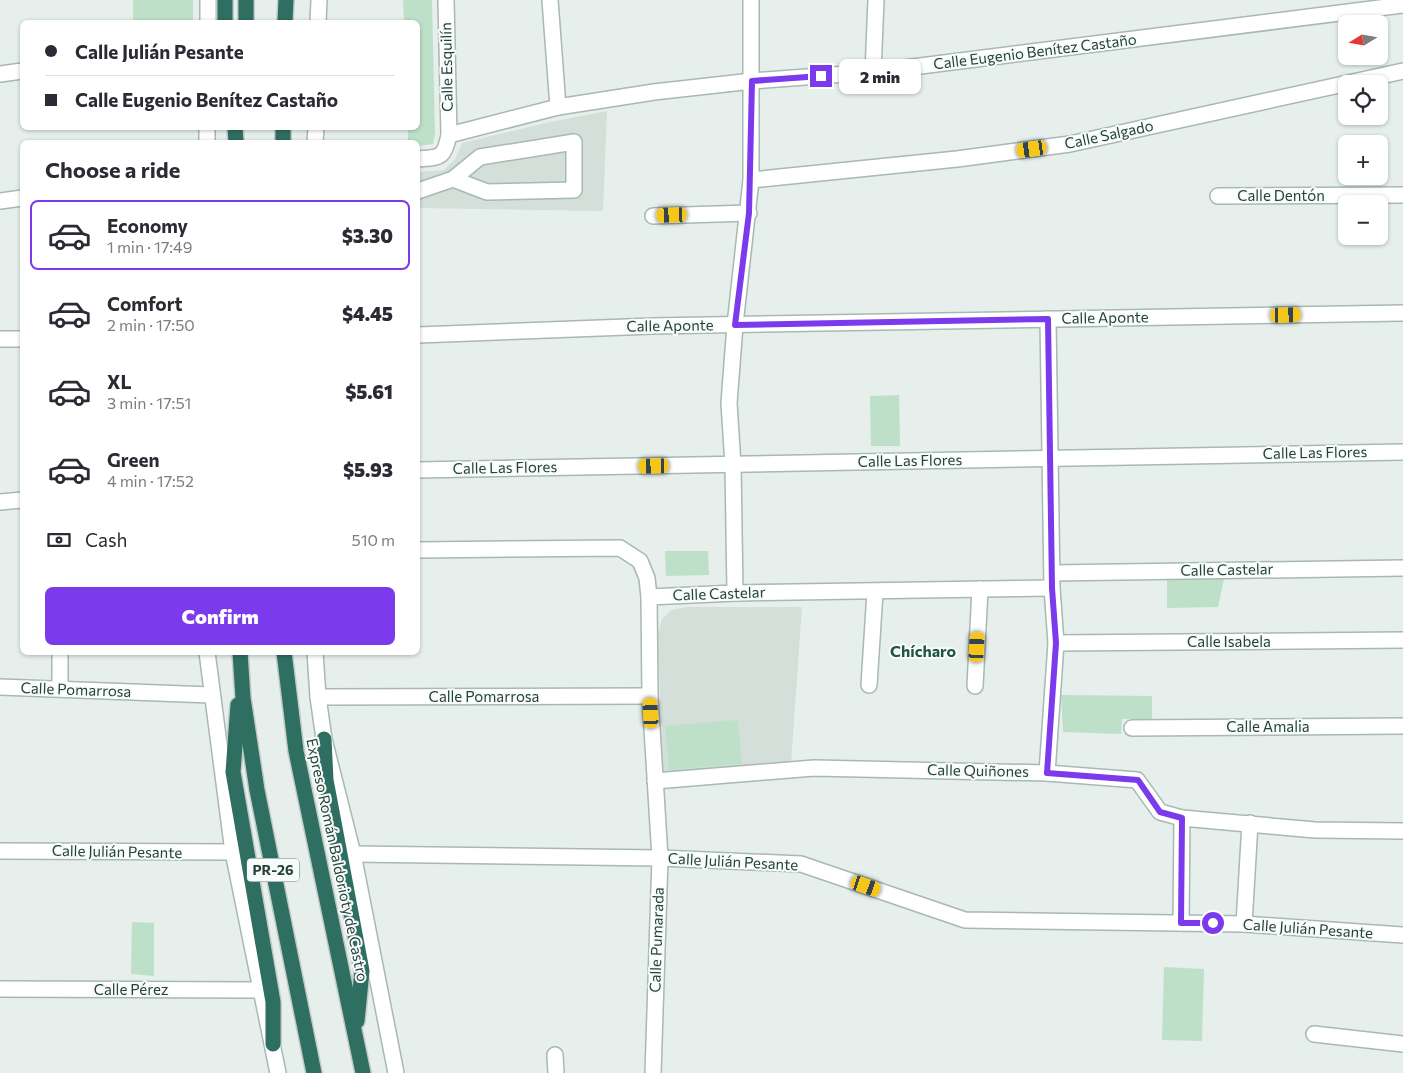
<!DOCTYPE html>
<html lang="en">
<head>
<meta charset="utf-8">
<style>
  :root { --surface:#fff; --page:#f7f7f7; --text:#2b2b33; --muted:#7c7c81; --line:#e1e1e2; --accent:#7c3aed }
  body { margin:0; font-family:Commissioner,sans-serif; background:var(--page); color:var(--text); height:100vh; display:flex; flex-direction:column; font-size:19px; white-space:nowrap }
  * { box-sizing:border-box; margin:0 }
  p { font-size:16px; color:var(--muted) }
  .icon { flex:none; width:28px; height:28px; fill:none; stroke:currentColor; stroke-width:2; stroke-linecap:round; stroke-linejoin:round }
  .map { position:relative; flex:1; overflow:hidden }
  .details { position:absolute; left:20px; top:140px; width:400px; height:515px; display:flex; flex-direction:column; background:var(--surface); border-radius:8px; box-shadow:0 1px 4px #0004 }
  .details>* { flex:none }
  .top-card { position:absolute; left:20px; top:20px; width:400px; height:110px; border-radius:8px; box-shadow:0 1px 4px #0004; display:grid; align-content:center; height:110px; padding:0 25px; background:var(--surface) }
  .needle { width:32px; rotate:259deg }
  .controls { position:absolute; left:1338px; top:15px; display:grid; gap:10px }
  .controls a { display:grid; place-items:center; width:50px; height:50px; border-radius:8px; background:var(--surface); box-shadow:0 1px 4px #0004; font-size:25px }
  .end { position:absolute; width:22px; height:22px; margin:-11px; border:6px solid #7c3aed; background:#fff; box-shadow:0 0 0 2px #fff }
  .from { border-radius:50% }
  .bubble { position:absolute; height:35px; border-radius:8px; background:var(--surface); box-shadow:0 1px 4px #0004; font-size:16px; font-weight:800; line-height:35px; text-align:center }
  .car { position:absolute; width:15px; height:30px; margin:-15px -8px; border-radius:6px; box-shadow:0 0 4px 1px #0007; background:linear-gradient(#f5c518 24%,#345 0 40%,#f5c518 0 76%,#345 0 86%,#f5c518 0) }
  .top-card b { display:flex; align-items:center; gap:18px; height:48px; font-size:19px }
  .top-card b+b { border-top:1px solid var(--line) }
  .top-card i { width:12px; height:12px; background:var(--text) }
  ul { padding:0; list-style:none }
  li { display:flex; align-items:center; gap:15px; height:70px; margin:0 10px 8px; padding:0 15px; border:2px solid transparent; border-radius:8px }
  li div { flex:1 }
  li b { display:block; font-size:19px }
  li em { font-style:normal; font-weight:800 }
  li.active { border-color:var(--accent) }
  li>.icon { width:45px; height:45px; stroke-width:1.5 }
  h2 { padding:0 25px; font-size:22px; line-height:60px }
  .pay { display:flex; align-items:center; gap:12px; height:55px; padding:0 25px; font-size:19px }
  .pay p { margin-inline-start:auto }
  .cta { display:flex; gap:10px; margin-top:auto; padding:10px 25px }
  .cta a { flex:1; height:58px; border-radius:8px; background:var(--accent); color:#fff; font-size:20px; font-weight:800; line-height:58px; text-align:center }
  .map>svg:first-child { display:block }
</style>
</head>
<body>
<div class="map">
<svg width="1403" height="1073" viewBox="0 0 1403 1073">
  <rect width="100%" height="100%" fill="#e6efeb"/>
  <g fill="#d4dfda">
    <polygon points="607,111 603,211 418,208 418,172 444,170 455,159 462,143 550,122"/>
    <polygon points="687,607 802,607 791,763 662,772 658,633 662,619 672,610"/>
  </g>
  <g fill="#bfe0c8">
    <rect x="133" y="0" width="60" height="22"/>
    <polygon points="403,0 432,0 435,134 433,144 418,146 418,142 408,142 408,128 418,128 418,22 404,22"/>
    <polygon points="899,395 900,446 871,446 870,396"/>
    <polygon points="665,551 708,551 709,575 666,576"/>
    <polygon points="1167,577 1224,579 1218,607 1167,608"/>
    <polygon points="1061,695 1152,696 1152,719 1122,719 1121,734 1063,732"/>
    <polygon points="738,720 742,764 669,770 665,726"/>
    <polygon points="132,922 154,923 154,976 131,974"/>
    <polygon points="1164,967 1204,969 1202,1041 1162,1040"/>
  </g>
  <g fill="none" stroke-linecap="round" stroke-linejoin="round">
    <g stroke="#a8b8b2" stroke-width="18">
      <g id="minor">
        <polyline points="446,0 449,135"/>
        <polyline points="550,0 558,107"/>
        <polyline points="208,22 208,0"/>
        <polyline points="318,22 319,0"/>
        <polyline points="873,72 876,0"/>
        <polyline points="0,74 22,71"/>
        <polyline points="207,142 207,128"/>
        <polyline points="315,142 316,128"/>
        <path d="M418,159C440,157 444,159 449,135L558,107L654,92L752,81L873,72L1403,5"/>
        <polyline points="751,180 957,159 1070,144 1403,71"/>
        <polyline points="418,191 453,179 480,157 574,142 574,190 487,192 453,179"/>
        <polyline points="1218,196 1403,195"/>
        <polyline points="0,201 22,198"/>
        <polyline points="653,216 749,213"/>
        <polyline points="418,335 653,326 1403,313"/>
        <polyline points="0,339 22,339"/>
        <polyline points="418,470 1403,452"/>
        <polyline points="0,502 22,500"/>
        <polyline points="418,550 620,548 640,561 647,578 649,597 650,696 660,858 653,1073"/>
        <polyline points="1052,573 1403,568"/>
        <polyline points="735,593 733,465 729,403 735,325 751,180 751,0"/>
        <polyline points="649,597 735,593 1052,588"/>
        <polyline points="1056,643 1403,640"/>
        <polyline points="60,652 60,688"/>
        <polyline points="207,652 233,852 278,1073"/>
        <polyline points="315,652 318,697 324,739 353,854 396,1073"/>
        <polyline points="869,685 875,592"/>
        <polyline points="975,686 980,589"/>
        <polyline points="0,687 211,695"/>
        <polyline points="318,697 650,696"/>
        <polyline points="1132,728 1403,726"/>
        <polyline points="1047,773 1056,643 1052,588 1048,319"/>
        <polyline points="655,781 814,768 1047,773 1137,780 1160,812 1182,818 1315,830 1403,831"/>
        <polyline points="0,851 233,852"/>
        <polyline points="353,854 660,858 801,864 965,920 1244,924 1403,935"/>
        <polyline points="1181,923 1182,818"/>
        <polyline points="1244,924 1250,823"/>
        <polyline points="0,989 263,990"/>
        <polyline points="1314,1034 1403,1044"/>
        <polyline points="555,1055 556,1073"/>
      </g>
    </g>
    <g stroke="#c2cac8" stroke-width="18">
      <g id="highway">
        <polyline points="225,0 225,22"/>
        <polyline points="246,22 246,0"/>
        <polyline points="285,22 286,0"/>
        <polyline points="235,128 236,142"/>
        <polyline points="283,142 283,128"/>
        <polyline points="240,652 243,698 257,790 314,1073"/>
        <polyline points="284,652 296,751 363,1073"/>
        <polyline points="238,705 233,772 273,1002 273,1044"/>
        <polyline points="324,739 326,780 362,971 357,1021"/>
      </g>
    </g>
    <use href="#minor" stroke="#fff" stroke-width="15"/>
    <use href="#highway" stroke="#2f6f62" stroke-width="15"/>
  </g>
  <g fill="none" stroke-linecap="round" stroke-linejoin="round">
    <polyline stroke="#7c3aed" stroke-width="6" points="821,76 752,81 749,213 735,325 1048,319 1052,588 1056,643 1047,773 1138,780 1160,812 1182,818 1181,923 1213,923"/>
  </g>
  <g text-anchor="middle" stroke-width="4" stroke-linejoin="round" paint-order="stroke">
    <rect fill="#f7fbf9" stroke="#637a73" stroke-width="1" x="247" y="858.5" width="52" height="23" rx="4"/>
    <g font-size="14" font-weight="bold" fill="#24423a">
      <text x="273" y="875">PR-26</text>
    </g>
    <g font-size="15" fill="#24423a" stroke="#f7fbf9">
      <text transform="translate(1035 52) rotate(-7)" y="5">Calle Eugenio Benítez Castaño</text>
      <text transform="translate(447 67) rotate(-91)" y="5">Calle Esquilín</text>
      <text transform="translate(1109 135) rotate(-12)" y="5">Calle Salgado</text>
      <text x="1281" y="201">Calle Dentón</text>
      <text transform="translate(1105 318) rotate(-1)" y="5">Calle Aponte</text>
      <text transform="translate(670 326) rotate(-1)" y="5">Calle Aponte</text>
      <text transform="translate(1315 453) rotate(-1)" y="5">Calle Las Flores</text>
      <text transform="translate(910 461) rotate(-1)" y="5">Calle Las Flores</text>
      <text transform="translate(505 468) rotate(-1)" y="5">Calle Las Flores</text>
      <text transform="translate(1227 570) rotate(-1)" y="5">Calle Castelar</text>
      <text transform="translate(719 594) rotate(-2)" y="5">Calle Castelar</text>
      <text x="1229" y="647">Calle Isabela</text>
      <text transform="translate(76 690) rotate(2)" y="5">Calle Pomarrosa</text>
      <text x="484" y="702">Calle Pomarrosa</text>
      <text x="1268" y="732">Calle Amalia</text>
      <text transform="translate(978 771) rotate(1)" y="5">Calle Quiñones</text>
      <text transform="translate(117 852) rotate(1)" y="5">Calle Julián Pesante</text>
      <text transform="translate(337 860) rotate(78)" y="5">Expreso Román Baldorioty de Castro</text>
      <text transform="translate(733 862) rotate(3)" y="5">Calle Julián Pesante</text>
      <text transform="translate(1308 929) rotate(4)" y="5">Calle Julián Pesante</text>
      <text transform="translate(657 940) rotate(-88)" y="5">Calle Pumarada</text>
      <text x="131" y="995">Calle Pérez</text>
    </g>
    <g font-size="16" font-weight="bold" fill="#1f5548" stroke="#f7fbf9">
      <text x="923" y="657">Chícharo</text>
    </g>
  </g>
</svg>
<div class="controls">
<a><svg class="needle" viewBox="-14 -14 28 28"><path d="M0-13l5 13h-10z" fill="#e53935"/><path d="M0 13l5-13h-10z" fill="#7c7c81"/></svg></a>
<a><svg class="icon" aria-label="locate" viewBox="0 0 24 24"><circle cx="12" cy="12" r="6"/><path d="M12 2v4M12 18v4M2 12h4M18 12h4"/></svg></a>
<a>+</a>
<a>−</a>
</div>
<i class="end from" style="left:1213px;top:923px"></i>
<i class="end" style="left:821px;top:76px"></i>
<div class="bubble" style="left:839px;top:59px;width:82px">2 min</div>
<i class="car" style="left:1032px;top:149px;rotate:262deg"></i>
<i class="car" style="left:672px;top:215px;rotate:268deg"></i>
<i class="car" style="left:1286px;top:315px;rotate:89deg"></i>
<i class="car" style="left:654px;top:466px;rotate:269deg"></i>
<i class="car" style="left:977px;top:647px;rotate:3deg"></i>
<i class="car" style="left:651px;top:713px;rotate:357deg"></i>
<i class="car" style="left:866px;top:886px;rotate:109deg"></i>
<div class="top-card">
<b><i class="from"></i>Calle Julián Pesante</b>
<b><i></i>Calle Eugenio Benítez Castaño</b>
</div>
<section class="details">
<h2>Choose a ride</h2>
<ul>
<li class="active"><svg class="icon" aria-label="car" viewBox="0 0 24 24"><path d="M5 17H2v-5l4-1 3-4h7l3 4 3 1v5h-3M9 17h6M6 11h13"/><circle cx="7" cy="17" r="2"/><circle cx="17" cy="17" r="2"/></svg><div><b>Economy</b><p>1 min · 17:49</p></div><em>$3.30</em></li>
<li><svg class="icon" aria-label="car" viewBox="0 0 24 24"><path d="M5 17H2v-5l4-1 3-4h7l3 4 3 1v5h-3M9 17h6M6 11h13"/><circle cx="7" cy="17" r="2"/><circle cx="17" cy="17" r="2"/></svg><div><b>Comfort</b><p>2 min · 17:50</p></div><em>$4.45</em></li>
<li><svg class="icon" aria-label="car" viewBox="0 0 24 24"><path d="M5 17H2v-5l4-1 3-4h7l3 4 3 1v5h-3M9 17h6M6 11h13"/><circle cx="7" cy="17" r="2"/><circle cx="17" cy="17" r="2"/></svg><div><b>XL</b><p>3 min · 17:51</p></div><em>$5.61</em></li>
<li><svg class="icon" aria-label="car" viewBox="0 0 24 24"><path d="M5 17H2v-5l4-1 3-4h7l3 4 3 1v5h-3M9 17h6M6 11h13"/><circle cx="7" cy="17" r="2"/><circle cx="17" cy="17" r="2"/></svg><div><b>Green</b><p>4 min · 17:52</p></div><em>$5.93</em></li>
</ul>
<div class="pay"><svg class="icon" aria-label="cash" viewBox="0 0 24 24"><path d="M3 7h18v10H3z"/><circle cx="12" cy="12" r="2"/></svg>Cash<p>510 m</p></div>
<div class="cta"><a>Confirm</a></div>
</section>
</div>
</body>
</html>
